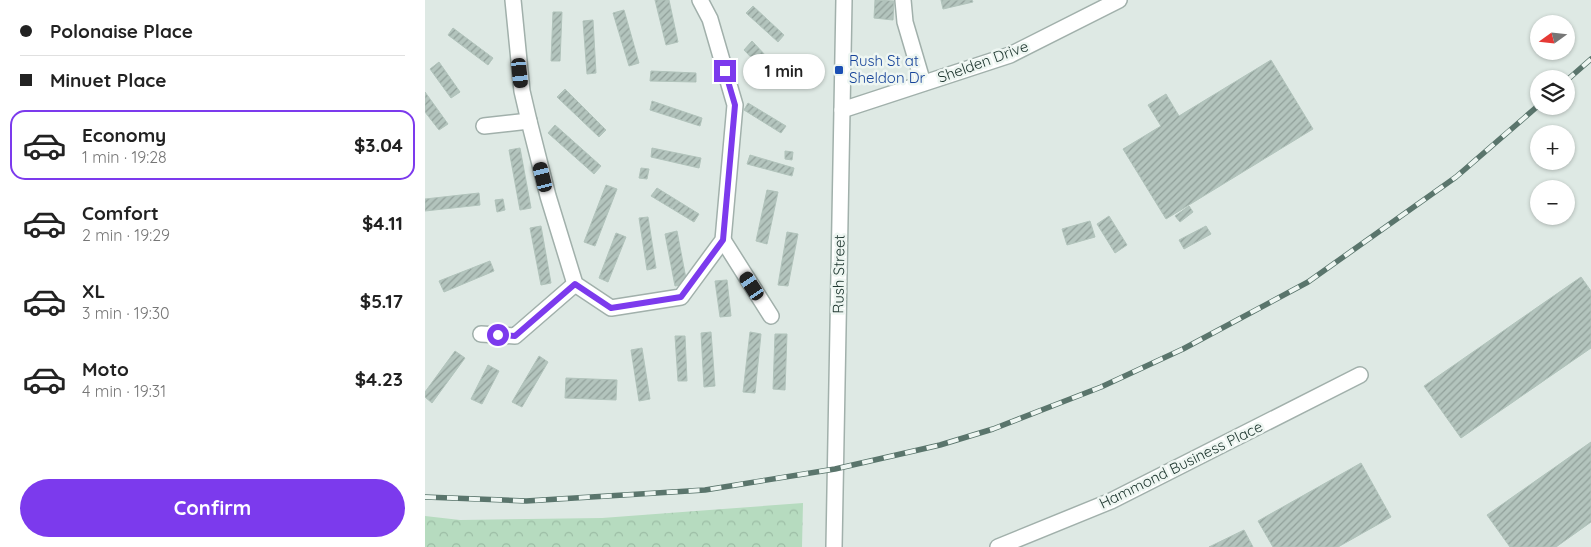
<!DOCTYPE html>
<html lang="en">
<head>
<meta charset="utf-8">
<style>
  :root { --surface:#fff; --page:#f2f2f2; --text:#222; --muted:#767676; --line:#e0e0e0; --accent:#7c3aed }
  body { margin:0; font-family:Quicksand,sans-serif; background:var(--page); color:var(--text); height:100vh; display:flex; flex-direction:column; font-size:19px; white-space:nowrap }
  * { box-sizing:border-box; margin:0 }
  p { font-size:16px; color:var(--muted) }
  .icon { flex:none; width:28px; height:28px; fill:none; stroke:currentColor; stroke-width:2; stroke-linecap:round; stroke-linejoin:round }
  .map { position:relative; flex:1; overflow:hidden }
  .side { display:flex; flex-direction:column; background:var(--surface); width:425px }
  .side>* { flex:none }
  .hud { display:grid; align-content:center; height:110px; padding:0 20px; background:var(--surface) }
  .needle { width:32px; rotate:255deg }
  .fabs { position:absolute; left:1105px; top:15px; display:grid; gap:10px }
  .fabs a { display:grid; place-items:center; width:45px; height:45px; border-radius:50%; background:var(--surface); box-shadow:0 1px 4px #0004; font-size:25px }
  .end { position:absolute; width:22px; height:22px; margin:-11px; border:6px solid #7c3aed; background:#fff; box-shadow:0 0 0 2px #fff }
  .from { border-radius:50% }
  .bubble { position:absolute; height:35px; border-radius:18px; background:var(--surface); box-shadow:0 1px 4px #0004; font-size:16px; font-weight:700; line-height:35px; text-align:center }
  .car { position:absolute; width:15px; height:30px; margin:-15px -8px; border-radius:6px; box-shadow:0 0 4px 1px #0007; background:linear-gradient(#222 24%,#8ab4d8 0 40%,#222 0 76%,#8ab4d8 0 86%,#222 0) }
  .hud b { display:flex; align-items:center; gap:18px; height:48px; font-size:19px }
  .hud b+b { border-top:1px solid var(--line) }
  .hud i { width:12px; height:12px; background:var(--text) }
  ul { padding:0; list-style:none }
  li { display:flex; align-items:center; gap:15px; height:70px; margin:0 10px 8px; padding:0 10px; border:2px solid transparent; border-radius:15px }
  li div { flex:1 }
  li b { display:block; font-size:19px }
  li em { font-style:normal; font-weight:700 }
  li.active { border-color:var(--accent) }
  li>.icon { width:45px; height:45px; stroke-width:1.5 }
  .primary-button { display:flex; gap:10px; margin-top:auto; padding:10px 20px }
  .primary-button a { flex:1; height:58px; border-radius:30px; background:var(--accent); color:#fff; font-size:20px; font-weight:700; line-height:58px; text-align:center }
  main { display:flex; flex:1; min-height:0 }
  .map>svg:first-child { display:block }
</style>
</head>
<body>
<main>
<section class="side">
<div class="hud">
<b><i class="from"></i>Polonaise Place</b>
<b><i></i>Minuet Place</b>
</div>
<ul>
<li class="active"><svg class="icon" aria-label="car" viewBox="0 0 24 24"><path d="M5 17H2v-5l4-1 3-4h7l3 4 3 1v5h-3M9 17h6M6 11h13"/><circle cx="7" cy="17" r="2"/><circle cx="17" cy="17" r="2"/></svg><div><b>Economy</b><p>1 min · 19:28</p></div><em>$3.04</em></li>
<li><svg class="icon" aria-label="car" viewBox="0 0 24 24"><path d="M5 17H2v-5l4-1 3-4h7l3 4 3 1v5h-3M9 17h6M6 11h13"/><circle cx="7" cy="17" r="2"/><circle cx="17" cy="17" r="2"/></svg><div><b>Comfort</b><p>2 min · 19:29</p></div><em>$4.11</em></li>
<li><svg class="icon" aria-label="car" viewBox="0 0 24 24"><path d="M5 17H2v-5l4-1 3-4h7l3 4 3 1v5h-3M9 17h6M6 11h13"/><circle cx="7" cy="17" r="2"/><circle cx="17" cy="17" r="2"/></svg><div><b>XL</b><p>3 min · 19:30</p></div><em>$5.17</em></li>
<li><svg class="icon" aria-label="car" viewBox="0 0 24 24"><path d="M5 17H2v-5l4-1 3-4h7l3 4 3 1v5h-3M9 17h6M6 11h13"/><circle cx="7" cy="17" r="2"/><circle cx="17" cy="17" r="2"/></svg><div><b>Moto</b><p>4 min · 19:31</p></div><em>$4.23</em></li>
</ul>
<div class="primary-button"><a>Confirm</a></div>
</section>
<div class="map">
<svg width="1166" height="547" viewBox="0 0 1166 547">
  <defs>
    <pattern id="forest-crowns" width="20" height="18" patternUnits="userSpaceOnUse" patternTransform="scale(1.25)"><rect width="20" height="18" fill="#b6dbbf"/><path d="M2 6a3 3 0 1 1 6 0M12 15a3 3 0 1 1 6 0" fill="none" stroke="#9cbda5"/></pattern>
    <pattern id="building-hatch" width="6" height="6" patternUnits="userSpaceOnUse" patternTransform="scale(1.25)"><rect width="6" height="6" fill="#b3c4bd"/><path d="M-1 1l2-2M0 6l6-6M5 7l2-2" fill="none" stroke="#91a09a"/></pattern>
  </defs>
  <rect width="100%" height="100%" fill="#dee9e4"/>
  <polygon fill="url(#forest-crowns)" points="378,503 377,547 0,547 0,516 35,520 177,518"/>
  <g fill="url(#building-hatch)" stroke="#b1c3bb">
    <polygon points="230,0 244,0 253,42 241,45"/>
    <polygon points="450,0 469,1 468,20 449,18"/>
    <polygon points="516,0 547,0 548,2 518,9"/>
    <polygon points="328,6 359,35 353,42 321,13"/>
    <polygon points="199,10 214,63 204,66 188,13"/>
    <polygon points="128,12 137,12 135,61 126,61"/>
    <polygon points="168,20 171,73 162,74 158,21"/>
    <polygon points="28,28 68,58 63,65 23,35"/>
    <polygon points="327,41 356,72 348,80 319,50"/>
    <polygon points="846,60 888,129 741,219 698,149 736,126 723,105 741,94 754,116"/>
    <polygon points="14,62 35,92 26,98 5,69"/>
    <polygon points="226,71 271,73 271,82 225,81"/>
    <polygon points="140,89 181,130 174,137 132,97"/>
    <polygon points="0,92 23,124 14,130 0,112"/>
    <polygon points="227,101 277,118 275,126 225,110"/>
    <polygon points="323,103 361,126 356,133 319,110"/>
    <polygon points="130,125 176,166 169,174 123,133"/>
    <polygon points="95,148 106,208 95,210 84,150"/>
    <polygon points="227,148 276,158 274,168 226,157"/>
    <polygon points="360,151 368,152 367,160 360,159"/>
    <polygon points="325,155 369,168 367,176 322,164"/>
    <polygon points="216,168 224,169 222,179 214,178"/>
    <polygon points="181,185 192,189 170,246 159,242"/>
    <polygon points="232,188 274,214 269,222 226,196"/>
    <polygon points="342,190 353,192 342,244 331,241"/>
    <polygon points="54,193 55,205 0,211 0,199"/>
    <polygon points="78,199 80,210 72,212 70,200"/>
    <polygon points="764,206 768,212 755,222 750,216"/>
    <polygon points="684,216 702,245 690,253 672,224"/>
    <polygon points="223,217 231,268 222,270 214,218"/>
    <polygon points="665,221 670,237 642,245 637,229"/>
    <polygon points="116,226 126,283 116,285 105,228"/>
    <polygon points="781,226 786,234 759,249 754,240"/>
    <polygon points="252,231 262,284 250,286 240,234"/>
    <polygon points="362,232 373,234 363,286 353,285"/>
    <polygon points="191,233 201,237 183,282 174,278"/>
    <polygon points="65,261 69,271 19,292 14,281"/>
    <polygon points="1156,277 1166,291 1166,348 1036,438 999,386"/>
    <polygon points="302,280 306,316 295,317 290,281"/>
    <polygon points="286,332 290,386 279,387 276,333"/>
    <polygon points="325,332 336,334 330,393 318,392"/>
    <polygon points="350,334 362,334 360,390 348,389"/>
    <polygon points="250,336 260,336 262,381 253,381"/>
    <polygon points="217,348 225,399 214,401 206,350"/>
    <polygon points="30,351 40,358 7,403 0,397 0,392"/>
    <polygon points="114,356 123,362 97,407 87,402"/>
    <polygon points="63,365 74,371 57,404 46,399"/>
    <polygon points="141,378 192,380 191,400 140,398"/>
    <polygon points="1166,442 1166,522 1131,547 1085,547 1062,515"/>
    <polygon points="936,463 966,517 913,547 848,547 833,521"/>
    <polygon points="819,530 828,547 784,547"/>
  </g>
  <g fill="none" stroke-linecap="round" stroke-linejoin="round">
    <g stroke="#a1b0ab" stroke-width="18">
      <g id="minor">
        <polyline points="88,0 97,91 104,121 123,196 150,284 186,308 256,297 298,240 310,105 285,19 275,0"/>
        <polyline points="478,0 480,22 498,83"/>
        <polyline points="417,110 585,55 694,0"/>
        <polyline points="59,126 104,121"/>
        <polyline points="298,240 346,316"/>
        <polyline points="56,334 90,336 150,284"/>
        <polyline points="409,547 419,0"/>
        <polyline points="573,547 686,501 935,375"/>
      </g>
    </g>
    <use href="#minor" stroke="#fff" stroke-width="15"/>
    <g stroke="#5a756c" stroke-width="5.5">
      <g id="rail">
        <polyline points="1141,81 1166,59"/>
        <polyline points="0,497 101,501 280,490 410,469 515,445 568,429 676,387 758,349 883,282 1031,177 1114,105"/>
      </g>
    </g>
    <use href="#rail" stroke="#eef6f2" stroke-width="4" stroke-dasharray="11" stroke-linecap="butt"/>
  </g>
  <g fill="none" stroke-linecap="round" stroke-linejoin="round">
    <polyline stroke="#7c3aed" stroke-width="6" points="73,335 90,336 150,284 186,308 256,297 298,240 310,105 300,71"/>
  </g>
  <rect fill="#1a4fb4" stroke="#eef6f2" stroke-width="2" x="409" y="65" width="10" height="10" rx="2.5"/>
  <g text-anchor="middle" stroke-width="5" stroke-linejoin="round" paint-order="stroke">
    <g font-size="15" fill="#164399" stroke="#eef6f2" text-anchor="start">
      <text x="424" y="66">Rush St at<tspan x="424" dy="17">Sheldon Dr</tspan></text>
    </g>
    <g font-size="15" fill="#203831" stroke="#eef6f2">
      <text transform="translate(558 62) rotate(-20)" y="5">Shelden Drive</text>
      <text transform="translate(414 274) rotate(-89)" y="5">Rush Street</text>
      <text transform="translate(756 465) rotate(-26)" y="5">Hammond Business Place</text>
    </g>
  </g>
</svg>
<div class="fabs">
<a><svg class="needle" viewBox="-14 -14 28 28"><path d="M0-13l5 13h-10z" fill="#e53935"/><path d="M0 13l5-13h-10z" fill="#767676"/></svg></a>
<a><svg class="icon" aria-label="layers" viewBox="0 0 24 24"><path d="M12 4l9 5-9 5-9-5zM3 14l9 5 9-5"/></svg></a>
<a>+</a>
<a>−</a>
</div>
<i class="end from" style="left:73px;top:335px"></i>
<i class="end" style="left:300px;top:71px"></i>
<div class="bubble" style="left:318px;top:54px;width:82px">1 min</div>
<i class="car" style="left:95px;top:73px;rotate:174deg"></i>
<i class="car" style="left:118px;top:177px;rotate:346deg"></i>
<i class="car" style="left:327px;top:286px;rotate:327deg"></i>
</div>
</main>
</body>
</html>
